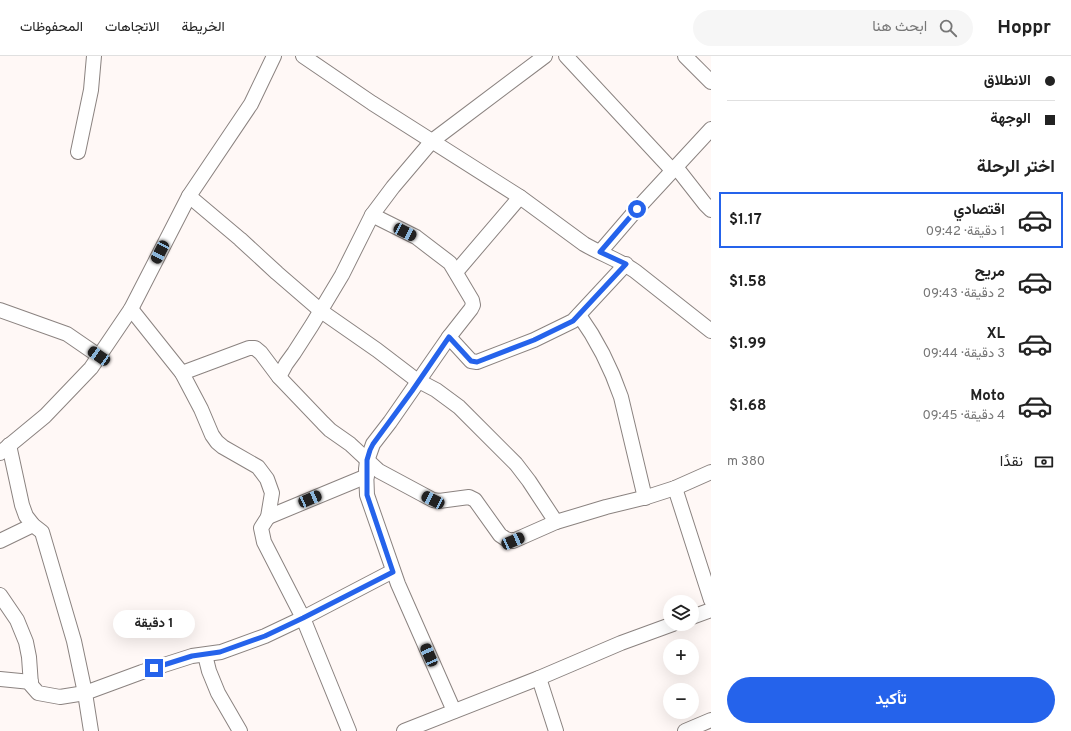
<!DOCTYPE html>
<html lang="ar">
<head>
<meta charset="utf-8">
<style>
  :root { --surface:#fff; --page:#f6f6f6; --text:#222; --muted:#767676; --line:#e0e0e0; --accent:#2563eb }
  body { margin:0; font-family:Overpass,Vazirmatn,sans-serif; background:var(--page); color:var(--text); direction:rtl; height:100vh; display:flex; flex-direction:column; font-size:15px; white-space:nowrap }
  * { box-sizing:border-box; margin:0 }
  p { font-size:13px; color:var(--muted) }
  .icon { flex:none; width:22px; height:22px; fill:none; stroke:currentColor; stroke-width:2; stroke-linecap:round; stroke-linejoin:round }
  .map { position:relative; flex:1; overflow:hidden; direction:ltr }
  .panel { display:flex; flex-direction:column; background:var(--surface); width:360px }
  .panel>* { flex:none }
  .guide { display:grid; align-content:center; height:88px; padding:0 16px; background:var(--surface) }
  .buttons { position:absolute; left:663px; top:539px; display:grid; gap:8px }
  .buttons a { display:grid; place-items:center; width:36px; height:36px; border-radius:50%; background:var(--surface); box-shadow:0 4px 16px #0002; font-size:20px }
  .end { position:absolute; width:18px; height:18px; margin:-9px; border:5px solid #2563eb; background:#fff; box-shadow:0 0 0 2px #fff }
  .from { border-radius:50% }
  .bubble { position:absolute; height:28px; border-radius:14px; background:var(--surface); box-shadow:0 4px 16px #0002; font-size:13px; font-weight:700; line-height:28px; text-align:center; direction:rtl }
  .car { position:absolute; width:12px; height:24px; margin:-12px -6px; border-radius:5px; box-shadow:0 0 3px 1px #0007; background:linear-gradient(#222 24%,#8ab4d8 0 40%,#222 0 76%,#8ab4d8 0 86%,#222 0) }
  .guide b { display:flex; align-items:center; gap:14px; height:38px; font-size:15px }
  .guide b+b { border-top:1px solid var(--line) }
  .guide i { width:10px; height:10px; background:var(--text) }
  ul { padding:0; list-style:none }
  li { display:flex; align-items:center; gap:12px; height:56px; margin:0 8px 6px; padding:0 8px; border:2px solid transparent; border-radius:0px }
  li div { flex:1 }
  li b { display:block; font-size:15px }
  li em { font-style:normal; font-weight:700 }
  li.current { border-color:var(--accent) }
  li>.icon { width:36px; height:36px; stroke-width:1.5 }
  h2 { padding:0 16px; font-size:18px; line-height:48px }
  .pay { display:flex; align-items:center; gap:10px; height:44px; padding:0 16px; font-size:15px }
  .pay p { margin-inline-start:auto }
  .action { display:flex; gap:8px; margin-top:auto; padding:8px 16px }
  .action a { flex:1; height:46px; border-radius:24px; background:var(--accent); color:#fff; font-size:16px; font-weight:700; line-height:46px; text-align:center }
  header { display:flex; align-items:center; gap:24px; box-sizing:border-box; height:56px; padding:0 20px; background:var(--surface); border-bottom:1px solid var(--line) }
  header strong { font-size:19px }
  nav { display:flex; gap:22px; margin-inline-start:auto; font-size:14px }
  .search { width:280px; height:36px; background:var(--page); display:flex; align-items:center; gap:10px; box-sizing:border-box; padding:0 14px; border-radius:22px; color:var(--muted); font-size:15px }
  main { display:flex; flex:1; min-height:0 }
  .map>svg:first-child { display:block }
</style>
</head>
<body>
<header>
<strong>Hoppr</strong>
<div class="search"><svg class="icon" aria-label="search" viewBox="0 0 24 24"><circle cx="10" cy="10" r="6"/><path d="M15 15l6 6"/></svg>ابحث هنا</div>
<nav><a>الخريطة</a><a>الاتجاهات</a><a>المحفوظات</a></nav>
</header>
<main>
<section class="panel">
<div class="guide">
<b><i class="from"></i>الانطلاق</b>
<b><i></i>الوجهة</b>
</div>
<h2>اختر الرحلة</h2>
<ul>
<li class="current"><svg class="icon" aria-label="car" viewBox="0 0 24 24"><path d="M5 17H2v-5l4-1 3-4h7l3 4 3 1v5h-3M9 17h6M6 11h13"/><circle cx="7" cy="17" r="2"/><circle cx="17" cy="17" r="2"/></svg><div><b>اقتصادي</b><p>1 دقيقة · 09:42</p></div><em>$1.17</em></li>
<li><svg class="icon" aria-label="car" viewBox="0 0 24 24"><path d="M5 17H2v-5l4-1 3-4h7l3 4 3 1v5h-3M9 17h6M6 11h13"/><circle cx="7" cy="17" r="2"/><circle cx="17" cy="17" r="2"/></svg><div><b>مريح</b><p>2 دقيقة · 09:43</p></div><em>$1.58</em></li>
<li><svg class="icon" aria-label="car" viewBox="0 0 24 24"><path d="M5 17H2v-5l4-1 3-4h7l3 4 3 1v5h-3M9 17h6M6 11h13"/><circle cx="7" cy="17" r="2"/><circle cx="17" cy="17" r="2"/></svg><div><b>XL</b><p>3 دقيقة · 09:44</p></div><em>$1.99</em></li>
<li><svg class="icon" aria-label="car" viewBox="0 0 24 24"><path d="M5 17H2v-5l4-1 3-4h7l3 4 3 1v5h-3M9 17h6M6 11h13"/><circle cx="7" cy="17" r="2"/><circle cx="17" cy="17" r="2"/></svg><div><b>Moto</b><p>4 دقيقة · 09:45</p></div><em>$1.68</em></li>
</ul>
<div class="pay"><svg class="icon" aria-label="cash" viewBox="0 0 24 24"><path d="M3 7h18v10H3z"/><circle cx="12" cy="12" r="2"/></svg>نقدًا<p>380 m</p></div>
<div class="action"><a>تأكيد</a></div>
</section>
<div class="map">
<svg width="711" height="675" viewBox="0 0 711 675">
  <rect width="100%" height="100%" fill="#fff8f6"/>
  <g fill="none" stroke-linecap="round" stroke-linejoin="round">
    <g stroke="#8b8380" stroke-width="16">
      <g id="minor">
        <path d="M303,0L372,47L520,141L584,188C601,198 619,204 635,215L711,275"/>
        <polyline points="566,0 672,114"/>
        <polyline points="685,0 711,26"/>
        <polyline points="78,96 91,34 94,0"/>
        <polyline points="676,111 705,148 711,154"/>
        <polyline points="189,140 240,183 277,217 321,255 377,294 415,323 436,334 459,351 516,408 529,425 556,466"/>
        <polyline points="372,159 416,181 450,207 472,244 473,249 471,253 449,281 390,366 373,388 367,405 366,413 367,439 398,528 454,655"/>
        <polyline points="600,196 637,153 711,73"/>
        <polyline points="456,216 520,141"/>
        <polyline points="131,253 182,317 201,353 212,379 217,386 223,391 258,411 267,423 272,437 268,461 261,472 264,486 303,562 349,675"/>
        <polyline points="0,254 67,278 99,300"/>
        <path d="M579,259C597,284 611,312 621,341L645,442"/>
        <polyline points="449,281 471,305 477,306 534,284 573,265 626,208"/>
        <polyline points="182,317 249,292 255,292 261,297 279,321 323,367 330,374 350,388 379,415 433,444 439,445 469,441 475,444 500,479 506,483 513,485 556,466 606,451 647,441 675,432 711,416"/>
        <polyline points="279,321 286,308 294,297 312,269 342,219 372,159 393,131 432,85 545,0"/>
        <polyline points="9,389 22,449 26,460 33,469 42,476 74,585 85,637 91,675"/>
        <polyline points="0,397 45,360 91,312 131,253 189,140 251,48 274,0"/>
        <polyline points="675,432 711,544"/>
        <polyline points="268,461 367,420"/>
        <polyline points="0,485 33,469"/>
        <polyline points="0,539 17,564 26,586 29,601 31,629 38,637 60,641 85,637 142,616 192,600 221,596 265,580 303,562 393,515"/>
        <polyline points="692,561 711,554"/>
        <polyline points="205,599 209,615 218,637 240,675"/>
        <polyline points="539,622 556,675"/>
        <polyline points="0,623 31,626"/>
        <polyline points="404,675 539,622 621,587 673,568"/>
        <polyline points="685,675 711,664"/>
      </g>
    </g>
    <use href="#minor" stroke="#fff" stroke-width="14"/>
  </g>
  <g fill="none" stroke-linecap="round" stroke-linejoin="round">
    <polyline stroke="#2563eb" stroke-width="5" points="154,612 192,600 220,596 265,580 303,562 393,516 367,439 367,404 370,394 373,388 412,335 449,281 471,305 477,306 534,284 573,265 626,208 600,196 637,153"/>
  </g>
</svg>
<div class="buttons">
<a><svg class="icon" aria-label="layers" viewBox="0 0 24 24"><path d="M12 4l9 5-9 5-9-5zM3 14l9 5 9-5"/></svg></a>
<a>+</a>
<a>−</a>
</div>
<i class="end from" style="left:637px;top:153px"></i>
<i class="end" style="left:154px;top:612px"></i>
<div class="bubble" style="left:113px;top:554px;width:82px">1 دقيقة</div>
<i class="car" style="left:405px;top:176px;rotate:117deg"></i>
<i class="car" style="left:160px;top:196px;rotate:207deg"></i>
<i class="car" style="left:99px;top:300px;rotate:304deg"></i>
<i class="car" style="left:310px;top:443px;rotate:67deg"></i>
<i class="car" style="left:433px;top:444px;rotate:297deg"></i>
<i class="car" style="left:513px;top:485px;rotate:66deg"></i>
<i class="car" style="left:429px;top:599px;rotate:336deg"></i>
</div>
</main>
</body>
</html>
